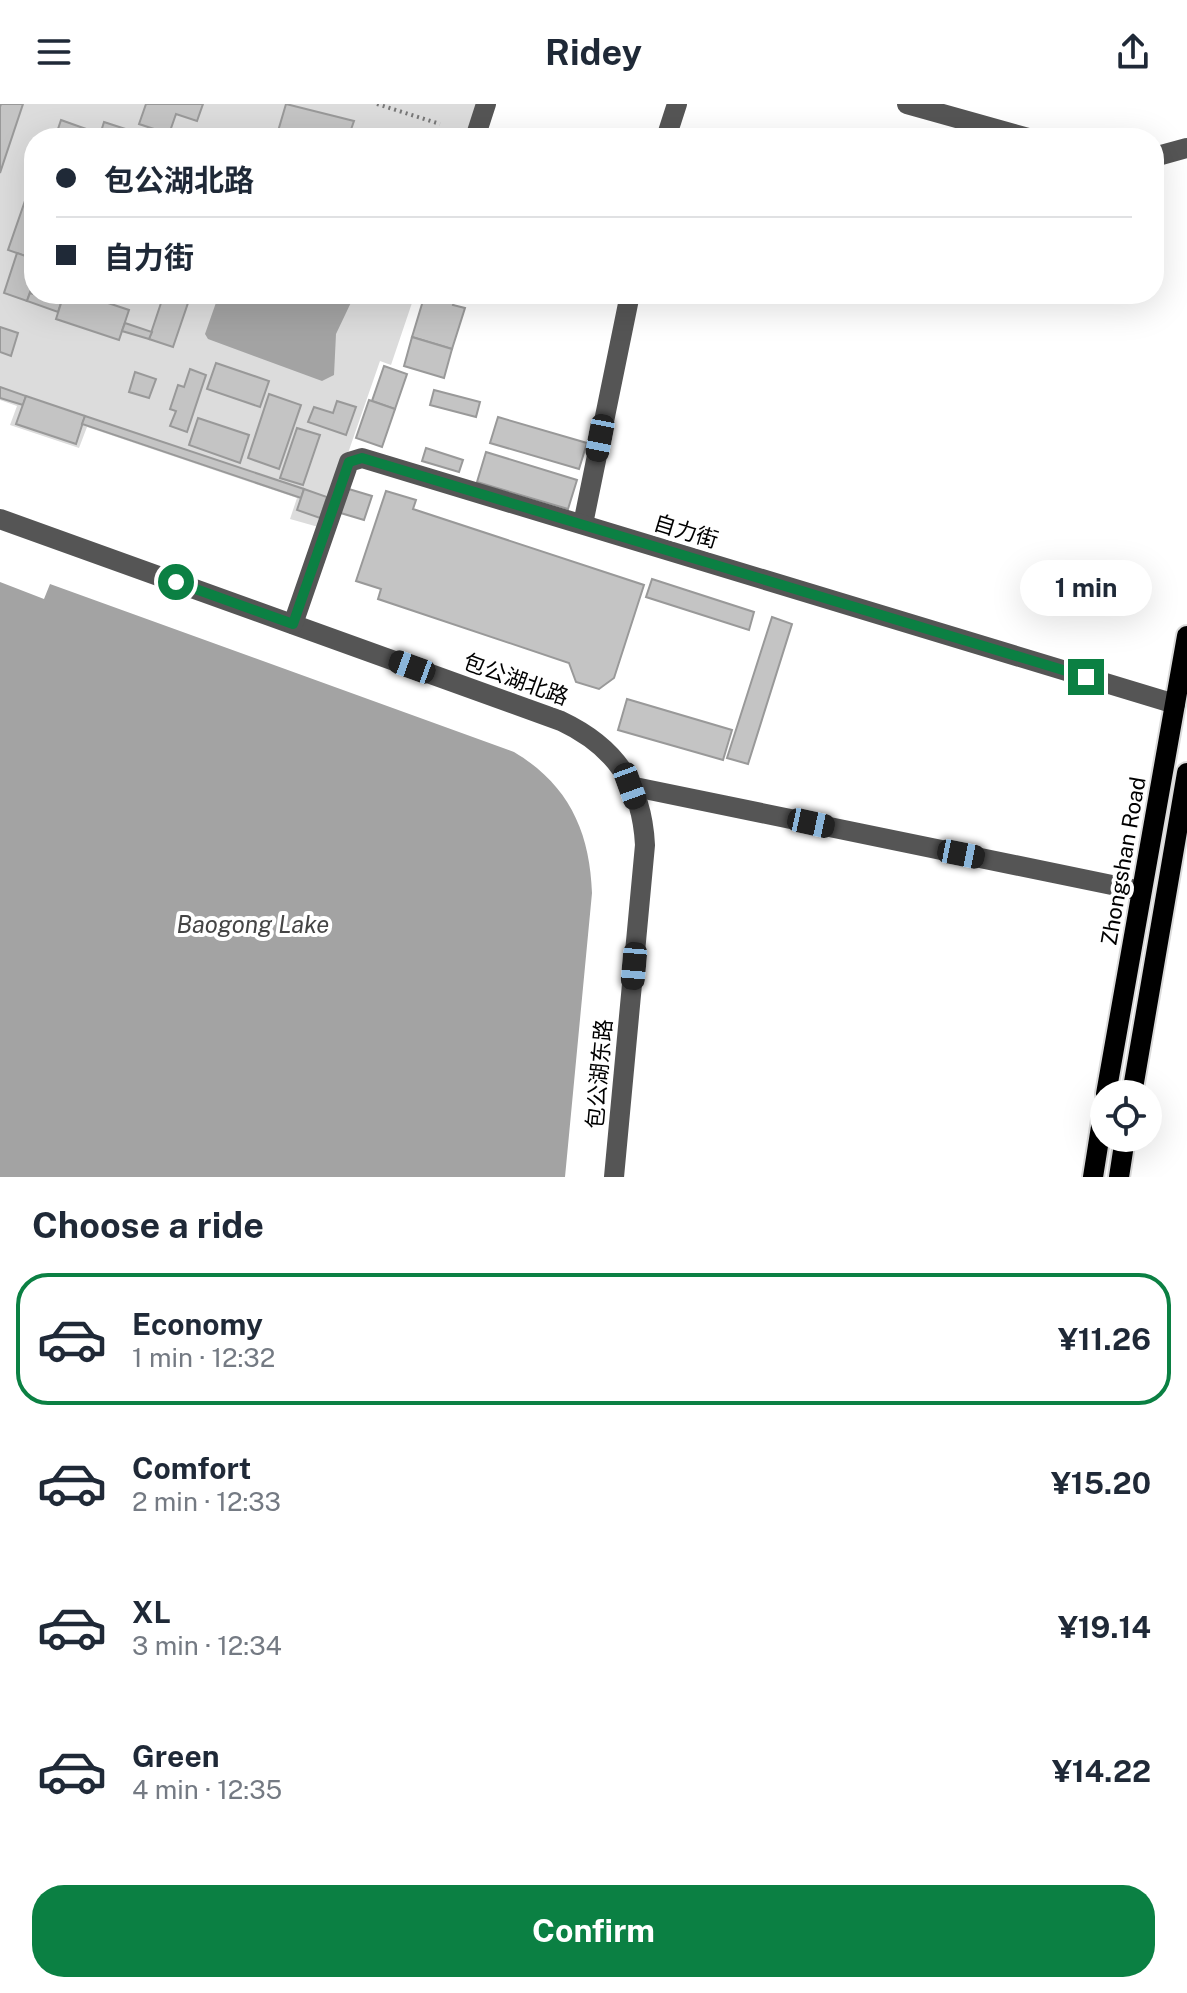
<!DOCTYPE html>
<html lang="en">
<head>
<meta charset="utf-8">
<style>
  :root { --surface:#fff; --page:#f6f6f7; --text:#1f2937; --muted:#747a83; --line:#e0e1e3; --accent:#0b8043 }
  body { margin:0; font-family:"Public Sans","Noto Sans SC",sans-serif; background:var(--page); color:var(--text); height:100vh; display:flex; flex-direction:column; font-size:30px; white-space:nowrap }
  * { box-sizing:border-box; margin:0 }
  p { font-size:26px; color:var(--muted) }
  .icon { flex:none; width:44px; height:44px; fill:none; stroke:currentColor; stroke-width:2; stroke-linecap:round; stroke-linejoin:round }
  .map { position:relative; height:1073px; overflow:hidden }
  .side { display:flex; flex-direction:column; background:var(--surface); flex:1 }
  .side>* { flex:none }
  .top-card { position:absolute; left:24px; top:24px; width:1140px; height:176px; border-radius:32px; box-shadow:0 8px 32px #0002; display:grid; align-content:center; height:176px; padding:0 32px; background:var(--surface) }
  .tools { position:absolute; left:1090px; top:976px; display:grid; gap:16px }
  .tools a { display:grid; place-items:center; width:72px; height:72px; border-radius:50%; background:var(--surface); box-shadow:0 8px 32px #0002; font-size:40px }
  .end { position:absolute; width:36px; height:36px; margin:-18px; border:10px solid #0b8043; background:#fff; box-shadow:0 0 0 4px #fff }
  .from { border-radius:50% }
  .bubble { position:absolute; height:56px; border-radius:28px; background:var(--surface); box-shadow:0 8px 32px #0002; font-size:26px; font-weight:700; line-height:56px; text-align:center }
  .car { position:absolute; width:24px; height:48px; margin:-24px -12px; border-radius:10px; box-shadow:0 0 6px 2px #0007; background:linear-gradient(#222 24%,#8ab4d8 0 40%,#222 0 76%,#8ab4d8 0 86%,#222 0) }
  .top-card b { display:flex; align-items:center; gap:28px; height:76px; font-size:30px }
  .top-card b+b { border-top:2px solid var(--line) }
  .top-card i { width:20px; height:20px; background:var(--text) }
  ul { padding:0; list-style:none }
  li { display:flex; align-items:center; gap:24px; height:132px; margin:0 16px 12px; padding:0 16px; border:4px solid transparent; border-radius:32px }
  li div { flex:1 }
  li b { display:block; font-size:30px }
  li em { font-style:normal; font-weight:700 }
  li.active { border-color:var(--accent) }
  li>.icon { width:72px; height:72px; stroke-width:1.5 }
  h2 { padding:0 32px; font-size:36px; line-height:96px }
  .button { display:flex; gap:16px; margin-top:auto; padding:16px 32px }
  .button a { flex:1; height:92px; border-radius:32px; background:var(--accent); color:#fff; font-size:32px; font-weight:700; line-height:92px; text-align:center }
  header { display:flex; justify-content:space-between; align-items:center; height:104px; padding:0 32px; background:var(--surface); font-size:36px; font-weight:700 }
  .map>svg:first-child { display:block }
</style>
</head>
<body>
<header><svg class="icon" aria-label="menu" viewBox="0 0 24 24"><path d="M4 6h16M4 12h16M4 18h16"/></svg>Ridey<svg class="icon" aria-label="share" viewBox="0 0 24 24"><path d="M12 15V3M7 8l5-5 5 5M5 13v7h14v-7"/></svg></header>
<div class="map">
<svg width="1187" height="1073" viewBox="0 0 1187 1073">
  <rect width="100%" height="100%" fill="#fff"/>
  <polygon fill="#dcdcdc" points="0,0 480,0 468,34 34,34 34,190 415,190 391,261 380,257 322,424 290,415 297,394 87,323 79,344 10,321 17,302 0,296"/>
  <g fill="#a3a3a3">
    <polygon points="219,190 355,190 336,230 334,271 322,277 208,235 205,230"/>
    <path d="M0,478L44,495L50,480L514,648C568,680 590,727 592,789L565,1073H0Z"/>
  </g>
  <g fill="#c4c4c4" stroke="#999" stroke-width="2">
    <polygon points="1,0 23,0 0,69 0,3"/>
    <polygon points="146,0 145,0 203,0 197,17 176,10 169,30 139,20"/>
    <polygon points="286,0 354,17 348,34 276,34"/>
    <polygon points="61,16 100,30 99,34 55,34"/>
    <polygon points="104,18 153,34 99,34"/>
    <polygon points="26,94 34,96 34,155 8,146"/>
    <polygon points="17,149 34,155 34,176 27,197 4,189"/>
    <polygon points="30,189 61,199 58,208 27,197"/>
    <polygon points="64,190 81,190 129,206 119,236 56,215"/>
    <polygon points="164,190 190,193 173,243 149,235"/>
    <polygon points="425,190 456,190 453,201 465,204 452,245 412,233"/>
    <polygon points="125,219 152,228 149,235 122,227"/>
    <polygon points="0,223 18,229 11,252 0,248"/>
    <polygon points="412,233 452,245 444,274 404,262"/>
    <polygon points="216,259 269,277 260,303 207,285"/>
    <polygon points="384,262 407,270 395,305 372,297"/>
    <polygon points="190,265 206,271 187,328 170,322 176,307 170,305 178,281 184,283"/>
    <polygon points="135,268 156,275 149,294 129,288"/>
    <polygon points="0,283 26,292 23,301 0,294"/>
    <polygon points="434,286 480,298 476,313 430,301"/>
    <polygon points="269,290 301,301 279,365 248,354"/>
    <polygon points="26,292 85,312 76,340 16,320"/>
    <polygon points="369,296 395,305 382,343 356,334"/>
    <polygon points="337,297 356,303 346,331 308,318 314,303 333,309"/>
    <polygon points="85,312 304,385 301,394 82,320"/>
    <polygon points="498,313 587,339 579,365 490,339"/>
    <polygon points="198,314 249,331 240,359 189,341"/>
    <polygon points="297,324 320,331 303,381 280,374"/>
    <polygon points="426,344 463,356 459,368 422,357"/>
    <polygon points="486,348 577,376 568,405 477,378"/>
    <polygon points="342,383 372,392 364,416 334,407"/>
    <polygon points="304,385 327,393 320,414 297,406"/>
    <polygon points="386,387 416,396 413,405 644,481 614,574 599,585 576,578 569,559 378,495 381,485 356,477"/>
    <polygon points="652,475 754,508 749,526 646,493"/>
    <polygon points="772,513 792,520 748,660 727,654"/>
    <polygon points="627,595 732,626 723,656 618,626"/>
  </g>
  <g fill="none" stroke-linecap="round" stroke-linejoin="round">
    <g stroke="#dbdbdb" stroke-width="24">
      <g id="major">
        <polyline points="1106,990 1187,532"/>
        <polyline points="1132,990 1187,669"/>
        <polyline points="1093,1073 1104,1004"/>
        <polyline points="1119,1073 1125,1034"/>
      </g>
    </g>
    <polyline stroke="#777" stroke-width="4" stroke-dasharray="2 4" stroke-linecap="butt" points="377,0 440,20"/>
    <g stroke="#555" stroke-width="20">
      <polyline points="907,0 1028,34"/>
      <polyline points="475,34 486,0"/>
      <polyline points="666,34 677,0"/>
      <polyline points="1154,53 1187,44"/>
      <path d="M0,415L561,617C614,642 642,680 645,741L614,1073"/>
      <polyline points="583,420 630,190"/>
      <polyline points="293,520 349,358 362,354 1175,600"/>
      <polyline points="630,682 1141,787"/>
    </g>
    <use href="#major" stroke="#000" stroke-width="20"/>
  </g>
  <g fill="none" stroke-linecap="round" stroke-linejoin="round">
    <polyline stroke="#0b8043" stroke-width="10" points="176,478 293,520 349,358 362,354 1086,573"/>
  </g>
  <g text-anchor="middle" stroke-width="8" stroke-linejoin="round" paint-order="stroke">
    <g font-size="22" fill="#000" stroke="#fff">
      <text transform="translate(686 427) rotate(17)" y="8">自力街</text>
      <text transform="translate(516 575) rotate(20)" y="8">包公湖北路</text>
      <text transform="translate(1123 757) rotate(-80)" y="8">Zhongshan Road</text>
      <text transform="translate(599 970) rotate(-85)" y="8">包公湖东路</text>
    </g>
    <g font-size="24" font-style="italic" fill="#444" stroke="#fff">
      <text x="253" y="829">Baogong Lake</text>
    </g>
  </g>
</svg>
<div class="tools">
<a><svg class="icon" aria-label="locate" viewBox="0 0 24 24"><circle cx="12" cy="12" r="6"/><path d="M12 2v4M12 18v4M2 12h4M18 12h4"/></svg></a>
</div>
<i class="end from" style="left:176px;top:478px"></i>
<i class="end" style="left:1086px;top:573px"></i>
<div class="bubble" style="left:1020px;top:456px;width:132px">1 min</div>
<i class="car" style="left:600px;top:334px;rotate:191deg"></i>
<i class="car" style="left:412px;top:563px;rotate:290deg"></i>
<i class="car" style="left:630px;top:682px;rotate:160deg"></i>
<i class="car" style="left:811px;top:719px;rotate:102deg"></i>
<i class="car" style="left:961px;top:750px;rotate:101deg"></i>
<i class="car" style="left:634px;top:862px;rotate:185deg"></i>
<div class="top-card">
<b><i class="from"></i>包公湖北路</b>
<b><i></i>自力街</b>
</div>
</div>
<section class="side">
<h2>Choose a ride</h2>
<ul>
<li class="active"><svg class="icon" aria-label="car" viewBox="0 0 24 24"><path d="M5 17H2v-5l4-1 3-4h7l3 4 3 1v5h-3M9 17h6M6 11h13"/><circle cx="7" cy="17" r="2"/><circle cx="17" cy="17" r="2"/></svg><div><b>Economy</b><p>1 min · 12:32</p></div><em>¥11.26</em></li>
<li><svg class="icon" aria-label="car" viewBox="0 0 24 24"><path d="M5 17H2v-5l4-1 3-4h7l3 4 3 1v5h-3M9 17h6M6 11h13"/><circle cx="7" cy="17" r="2"/><circle cx="17" cy="17" r="2"/></svg><div><b>Comfort</b><p>2 min · 12:33</p></div><em>¥15.20</em></li>
<li><svg class="icon" aria-label="car" viewBox="0 0 24 24"><path d="M5 17H2v-5l4-1 3-4h7l3 4 3 1v5h-3M9 17h6M6 11h13"/><circle cx="7" cy="17" r="2"/><circle cx="17" cy="17" r="2"/></svg><div><b>XL</b><p>3 min · 12:34</p></div><em>¥19.14</em></li>
<li><svg class="icon" aria-label="car" viewBox="0 0 24 24"><path d="M5 17H2v-5l4-1 3-4h7l3 4 3 1v5h-3M9 17h6M6 11h13"/><circle cx="7" cy="17" r="2"/><circle cx="17" cy="17" r="2"/></svg><div><b>Green</b><p>4 min · 12:35</p></div><em>¥14.22</em></li>
</ul>
<div class="button"><a>Confirm</a></div>
</section>
</body>
</html>
